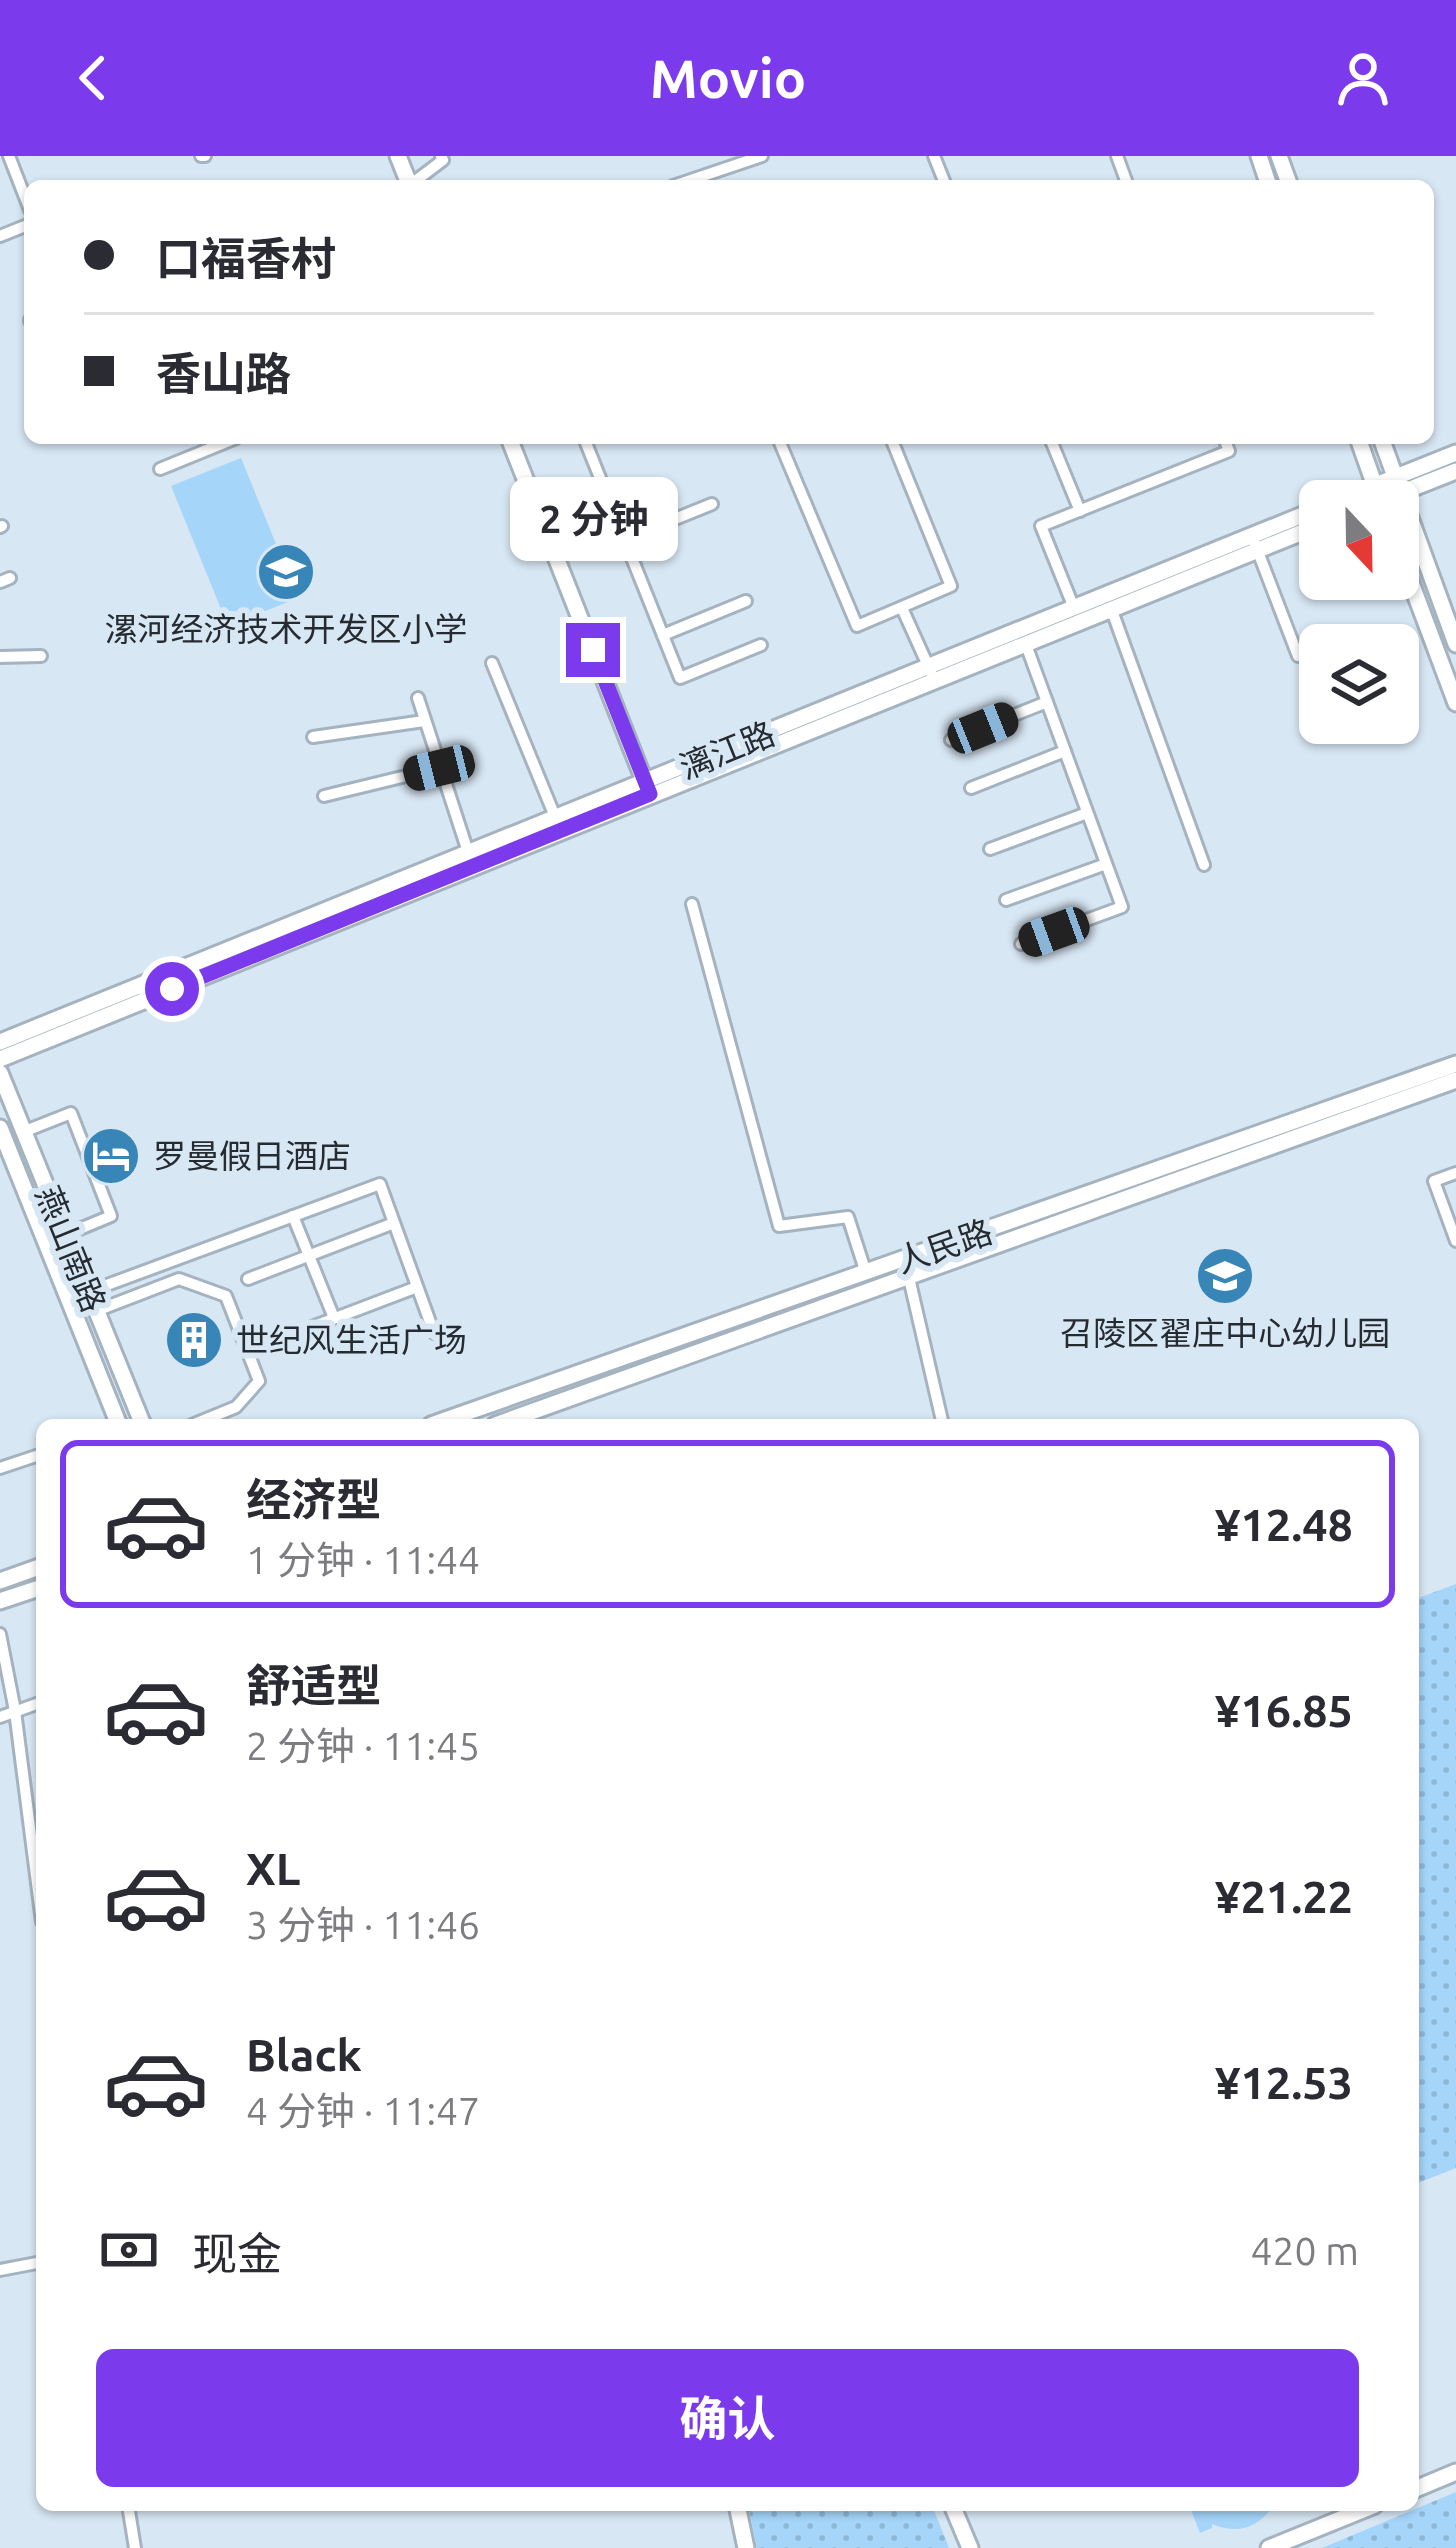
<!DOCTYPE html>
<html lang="zh">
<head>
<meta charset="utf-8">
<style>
  :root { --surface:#fff; --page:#f2f2f3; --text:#2b2b33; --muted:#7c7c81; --line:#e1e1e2; --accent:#7c3aed }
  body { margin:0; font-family:Ubuntu,"Noto Sans SC",sans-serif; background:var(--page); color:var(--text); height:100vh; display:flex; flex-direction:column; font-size:45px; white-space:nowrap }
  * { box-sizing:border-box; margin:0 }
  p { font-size:39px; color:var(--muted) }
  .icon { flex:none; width:66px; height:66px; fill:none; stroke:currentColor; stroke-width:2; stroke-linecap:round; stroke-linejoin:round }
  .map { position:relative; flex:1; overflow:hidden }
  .panel { position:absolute; left:36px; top:1263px; width:1383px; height:1092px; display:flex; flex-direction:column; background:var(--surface); border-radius:18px; box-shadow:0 3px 9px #0004 }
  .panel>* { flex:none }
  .banner { position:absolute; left:24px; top:24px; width:1410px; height:264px; border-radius:18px; box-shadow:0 3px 9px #0004; display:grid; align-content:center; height:264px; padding:0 60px; background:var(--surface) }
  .needle { width:78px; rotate:158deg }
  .fabs { position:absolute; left:1299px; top:324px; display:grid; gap:24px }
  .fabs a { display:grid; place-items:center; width:120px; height:120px; border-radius:18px; background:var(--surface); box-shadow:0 3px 9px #0004; font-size:60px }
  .end { position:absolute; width:54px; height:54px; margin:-27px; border:15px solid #7c3aed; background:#fff; box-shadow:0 0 0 6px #fff }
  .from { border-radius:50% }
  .bubble { position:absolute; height:84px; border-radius:18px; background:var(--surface); box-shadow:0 3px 9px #0004; font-size:39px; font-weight:700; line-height:84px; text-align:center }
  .car { position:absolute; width:36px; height:72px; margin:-36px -18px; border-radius:15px; box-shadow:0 0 9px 3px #0007; background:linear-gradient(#222 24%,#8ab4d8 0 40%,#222 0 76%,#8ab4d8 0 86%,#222 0) }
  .banner b { display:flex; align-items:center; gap:42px; height:114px; font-size:45px }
  .banner b+b { border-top:3px solid var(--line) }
  .banner i { width:30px; height:30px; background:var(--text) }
  ul { padding:21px 0 0; list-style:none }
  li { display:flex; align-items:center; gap:36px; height:168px; margin:0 24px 18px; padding:0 36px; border:6px solid transparent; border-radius:18px }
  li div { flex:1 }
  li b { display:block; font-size:45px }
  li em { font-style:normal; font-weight:700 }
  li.selected { border-color:var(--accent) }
  li>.icon { width:108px; height:108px; stroke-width:1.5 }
  .pay { display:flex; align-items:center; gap:30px; height:132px; padding:0 60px; font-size:45px }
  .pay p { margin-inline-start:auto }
  .action { display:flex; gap:24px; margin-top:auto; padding:24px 60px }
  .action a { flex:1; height:138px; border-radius:18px; background:var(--accent); color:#fff; font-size:48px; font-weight:700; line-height:138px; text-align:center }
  header { display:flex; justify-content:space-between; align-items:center; height:156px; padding:0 60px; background:var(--accent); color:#fff; font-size:54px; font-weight:700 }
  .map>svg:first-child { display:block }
</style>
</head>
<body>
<header><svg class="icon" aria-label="back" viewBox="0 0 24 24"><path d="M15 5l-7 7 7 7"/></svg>Movio<svg class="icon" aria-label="person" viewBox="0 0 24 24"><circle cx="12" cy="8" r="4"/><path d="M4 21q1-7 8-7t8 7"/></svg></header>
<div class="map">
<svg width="1456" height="2392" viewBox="0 0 1456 2392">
  <defs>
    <pattern id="grass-dots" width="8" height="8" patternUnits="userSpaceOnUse" patternTransform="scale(3)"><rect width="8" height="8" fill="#a5d5f9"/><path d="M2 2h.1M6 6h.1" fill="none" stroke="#8eb7d6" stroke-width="1.8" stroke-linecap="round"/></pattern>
  </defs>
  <rect width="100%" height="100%" fill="#d8e7f4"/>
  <g fill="url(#grass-dots)">
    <polygon points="1456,1428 1456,2012 1413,2029 1413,1444"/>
    <polygon points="1456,2336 1456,2392 1322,2392"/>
    <polygon points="748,2349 932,2349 949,2392 757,2392"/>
  </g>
  <g fill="#a5d5f9">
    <polygon points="241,302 298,442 228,470 171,330"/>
    <path d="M1189,2349H1274C1258,2372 1238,2379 1212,2368V2372L1200,2377Z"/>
  </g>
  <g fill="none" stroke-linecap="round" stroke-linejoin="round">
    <g stroke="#a4b3bf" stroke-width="16">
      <g id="street">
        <polyline points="9,0 30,54"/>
        <polyline points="201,0 205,0"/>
        <polyline points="934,0 946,30"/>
        <polyline points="1117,0 1128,30"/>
        <polyline points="410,29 443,4 441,0"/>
        <polyline points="673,30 762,0"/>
        <polyline points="0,80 30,68"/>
        <polyline points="30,164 30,165"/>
        <polyline points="584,282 680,522 761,489"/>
        <polyline points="778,282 857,470 951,430 891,282"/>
        <polyline points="1050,282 1080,355"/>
        <polyline points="160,313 236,282"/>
        <polyline points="540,361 605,334"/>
        <polyline points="0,371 2,370"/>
        <polyline points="625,383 712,348"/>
        <polyline points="1255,388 1298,500"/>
        <polyline points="0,426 10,422"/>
        <polyline points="902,452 934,523"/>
        <polyline points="1074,452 1041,370 1229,295 1224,282"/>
        <polyline points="1111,452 1204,709"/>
        <polyline points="663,479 746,445"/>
        <polyline points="0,501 41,500"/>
        <polyline points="492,507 556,663"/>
        <polyline points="418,542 470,702"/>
        <polyline points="313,581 424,565"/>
        <polyline points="951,584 1047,546"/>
        <polyline points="971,632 1065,595"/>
        <polyline points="324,640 439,612"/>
        <polyline points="990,693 1087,657"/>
        <polyline points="1006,744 1106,708"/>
        <polyline points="692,748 779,1070 848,1061 866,1117"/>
        <polyline points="1021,788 1122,751 1025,486"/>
        <polyline points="23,976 71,957 111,1060 65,1079"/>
        <polyline points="1456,1017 1434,1025 1456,1085"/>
        <polyline points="293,1060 334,1162"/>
        <polyline points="909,1122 943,1269"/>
        <polyline points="248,1123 394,1067"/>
        <polyline points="88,1136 380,1028 434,1177"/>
        <polyline points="96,1155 179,1123 226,1140 259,1225 236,1251 192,1269"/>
        <polyline points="283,1182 417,1131"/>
        <polyline points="0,1312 42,1298"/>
        <polyline points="0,1478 15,1555 42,1766"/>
        <polyline points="0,1561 42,1546"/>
        <polyline points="0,2114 42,2106"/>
        <polyline points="128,2349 135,2392"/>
      </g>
    </g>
    <g stroke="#a4b3bf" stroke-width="21">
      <g id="secondary">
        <polyline points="398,0 410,30"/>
        <polyline points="1259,0 1269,30"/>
        <polyline points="1279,0 1290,30"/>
        <polyline points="509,282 649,637"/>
        <polyline points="1358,282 1377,336"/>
        <polyline points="1381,282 1456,488"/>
        <polyline points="1336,345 1456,297"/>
        <polyline points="1380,345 1456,315"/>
        <polyline points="1398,392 1456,547"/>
        <polyline points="0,886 1320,352"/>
        <polyline points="0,903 1320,369"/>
        <polyline points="0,917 143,1269"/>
        <polyline points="0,972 119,1269"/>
        <polyline points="431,1269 1456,908"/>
        <polyline points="495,1269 1456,924"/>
        <polyline points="0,1425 42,1410"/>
        <polyline points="0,1445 42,1431"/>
        <polyline points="1413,2334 1456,2316"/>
        <polyline points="737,2349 746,2392"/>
        <polyline points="952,2349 970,2392"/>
        <polyline points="1269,2392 1375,2349"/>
      </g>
    </g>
    <use href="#street" stroke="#fff" stroke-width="10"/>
    <use href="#secondary" stroke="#fff" stroke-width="15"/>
  </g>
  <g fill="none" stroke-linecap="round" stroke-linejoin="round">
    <polyline stroke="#7c3aed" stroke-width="15" points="172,833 650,638 593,494"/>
  </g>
  <defs>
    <g id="school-disc" transform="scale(3)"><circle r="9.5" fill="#3885b7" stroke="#d8e7f4"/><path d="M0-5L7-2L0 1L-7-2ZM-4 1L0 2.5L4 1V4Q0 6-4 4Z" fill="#fff"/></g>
    <g id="hotel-disc" transform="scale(3)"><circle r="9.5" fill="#3885b7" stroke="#d8e7f4"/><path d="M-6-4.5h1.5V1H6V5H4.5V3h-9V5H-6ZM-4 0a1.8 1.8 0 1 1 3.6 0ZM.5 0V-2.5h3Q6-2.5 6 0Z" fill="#fff"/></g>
    <g id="building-disc" transform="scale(3)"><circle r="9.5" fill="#3885b7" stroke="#d8e7f4"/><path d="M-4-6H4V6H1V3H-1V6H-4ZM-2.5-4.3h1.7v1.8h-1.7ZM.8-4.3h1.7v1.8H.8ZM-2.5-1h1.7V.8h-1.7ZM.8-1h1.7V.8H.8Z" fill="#fff"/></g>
  </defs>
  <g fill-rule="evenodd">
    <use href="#school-disc" x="286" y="416"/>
    <use href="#hotel-disc" x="111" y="1000"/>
    <use href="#school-disc" x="1225" y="1120"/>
    <use href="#building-disc" x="194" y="1184"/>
  </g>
  <g text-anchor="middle" stroke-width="12" stroke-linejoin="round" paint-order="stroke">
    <g font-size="33" fill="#252b30" stroke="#d8e7f4">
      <text x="286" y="485">漯河经济技术开发区小学</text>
      <text x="153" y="1012" text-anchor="start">罗曼假日酒店</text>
      <text x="1225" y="1189">召陵区翟庄中心幼儿园</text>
      <text x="236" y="1196" text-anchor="start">世纪风生活广场</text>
    </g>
    <g font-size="33" fill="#252b30" stroke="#d8e7f4">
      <text transform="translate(727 594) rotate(-22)" y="12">漓江路</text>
      <text transform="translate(944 1090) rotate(-19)" y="12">人民路</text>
      <text transform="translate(71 1093) rotate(68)" y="12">燕山南路</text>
    </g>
  </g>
</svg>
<div class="fabs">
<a><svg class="needle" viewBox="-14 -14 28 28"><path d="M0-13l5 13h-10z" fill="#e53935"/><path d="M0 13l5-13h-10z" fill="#7c7c81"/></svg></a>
<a><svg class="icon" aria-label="layers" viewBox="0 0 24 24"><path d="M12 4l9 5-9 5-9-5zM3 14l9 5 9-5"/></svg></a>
</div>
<i class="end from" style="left:172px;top:833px"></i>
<i class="end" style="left:593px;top:494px"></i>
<div class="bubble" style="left:510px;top:321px;width:168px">2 分钟</div>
<i class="car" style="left:983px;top:572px;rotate:68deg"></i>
<i class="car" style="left:439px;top:612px;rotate:256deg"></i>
<i class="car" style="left:1054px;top:776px;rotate:250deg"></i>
<div class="banner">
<b><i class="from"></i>口福香村</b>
<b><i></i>香山路</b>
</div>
<section class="panel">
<ul>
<li class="selected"><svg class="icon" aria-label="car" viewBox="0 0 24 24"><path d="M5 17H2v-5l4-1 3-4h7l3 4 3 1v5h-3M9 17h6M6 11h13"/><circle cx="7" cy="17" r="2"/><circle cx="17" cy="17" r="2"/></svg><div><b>经济型</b><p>1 分钟 · 11:44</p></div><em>¥12.48</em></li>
<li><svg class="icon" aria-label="car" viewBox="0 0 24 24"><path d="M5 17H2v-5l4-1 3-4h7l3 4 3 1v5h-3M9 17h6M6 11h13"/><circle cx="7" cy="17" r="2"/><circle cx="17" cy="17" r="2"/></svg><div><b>舒适型</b><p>2 分钟 · 11:45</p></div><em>¥16.85</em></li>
<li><svg class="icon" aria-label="car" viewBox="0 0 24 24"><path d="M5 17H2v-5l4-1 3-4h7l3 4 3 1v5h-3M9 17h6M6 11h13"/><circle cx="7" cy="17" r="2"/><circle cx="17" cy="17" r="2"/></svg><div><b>XL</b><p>3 分钟 · 11:46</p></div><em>¥21.22</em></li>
<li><svg class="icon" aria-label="car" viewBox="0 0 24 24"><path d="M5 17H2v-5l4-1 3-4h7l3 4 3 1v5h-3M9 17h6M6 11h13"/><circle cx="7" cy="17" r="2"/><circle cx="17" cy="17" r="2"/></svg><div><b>Black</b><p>4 分钟 · 11:47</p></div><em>¥12.53</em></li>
</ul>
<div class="pay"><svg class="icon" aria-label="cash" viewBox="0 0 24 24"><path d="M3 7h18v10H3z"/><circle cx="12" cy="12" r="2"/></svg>现金<p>420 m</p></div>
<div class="action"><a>确认</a></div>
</section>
</div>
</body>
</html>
